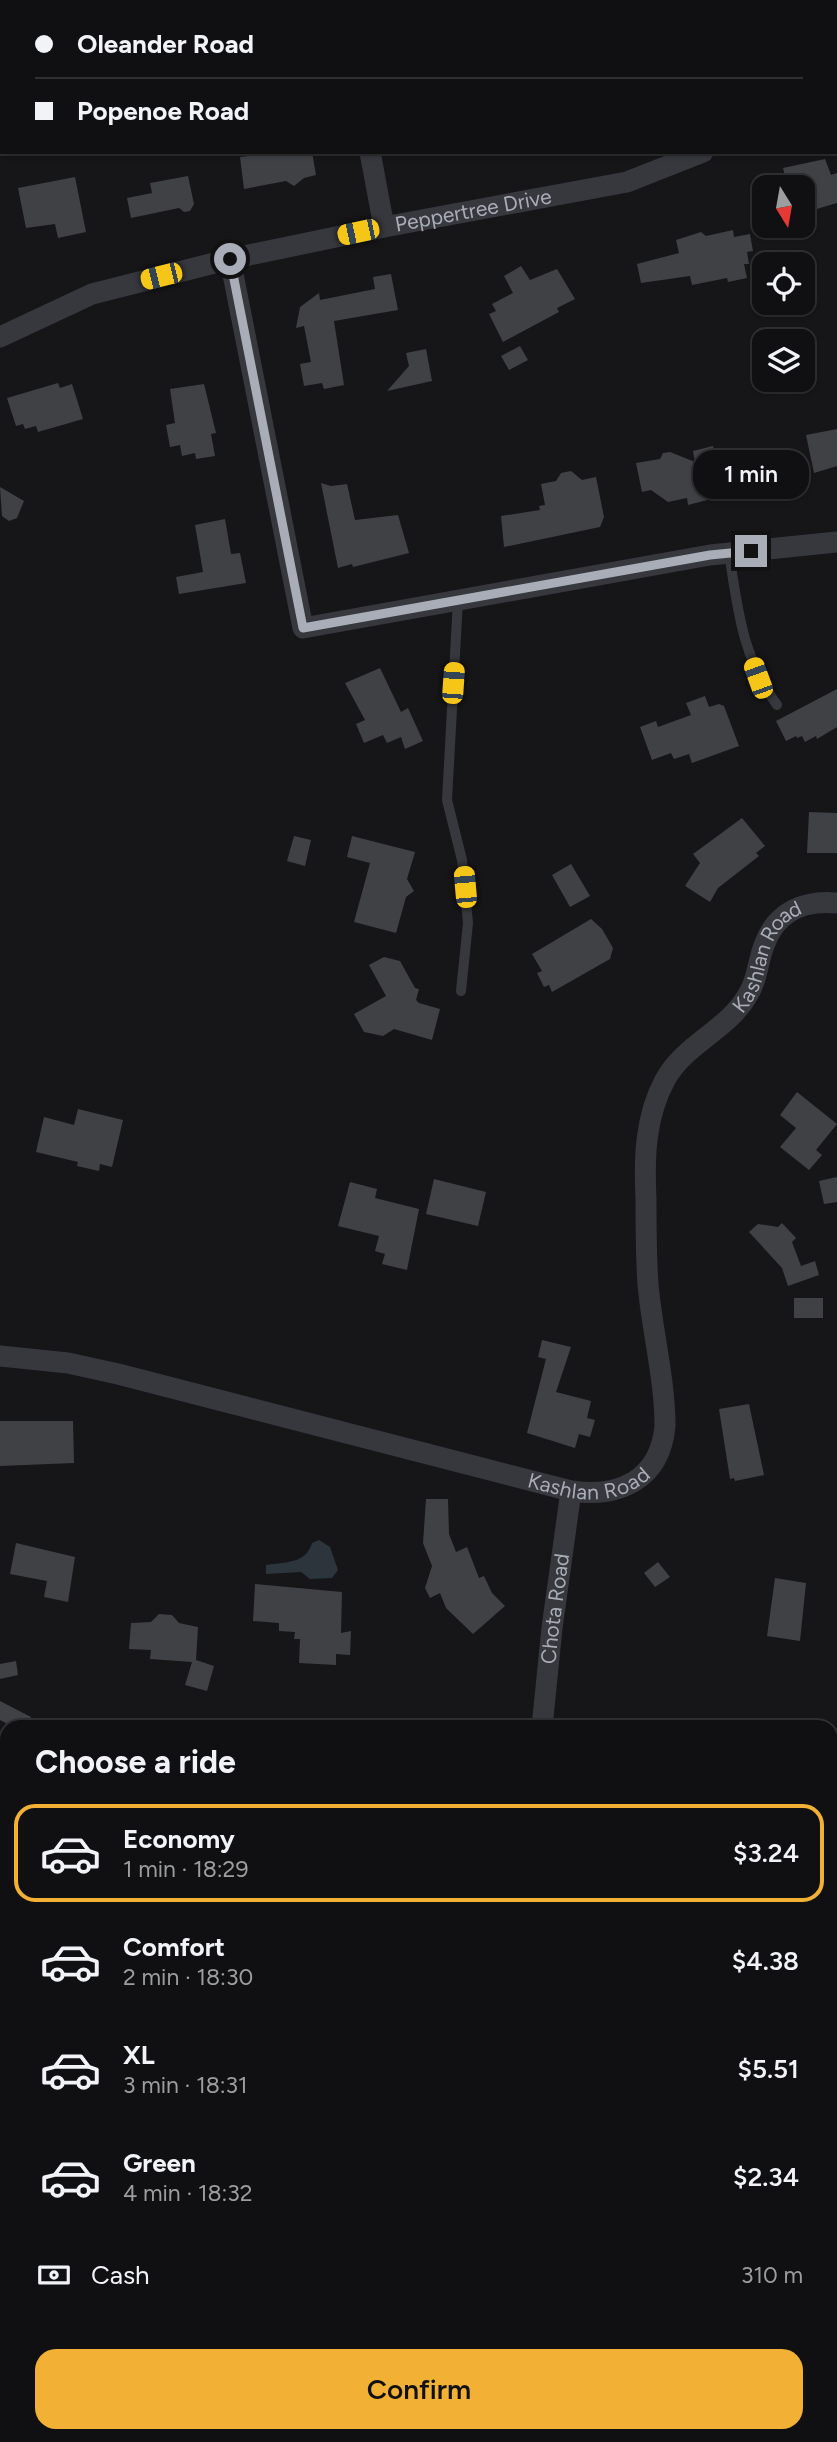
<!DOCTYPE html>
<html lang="en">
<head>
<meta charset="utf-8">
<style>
  :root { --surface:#101012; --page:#19191b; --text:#f1f3f6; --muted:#9c9d9f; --line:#303032; --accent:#f2b134 }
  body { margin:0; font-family:Figtree,sans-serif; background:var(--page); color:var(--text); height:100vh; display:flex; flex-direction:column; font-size:26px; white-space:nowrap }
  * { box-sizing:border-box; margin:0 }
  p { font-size:23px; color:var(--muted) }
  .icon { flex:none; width:38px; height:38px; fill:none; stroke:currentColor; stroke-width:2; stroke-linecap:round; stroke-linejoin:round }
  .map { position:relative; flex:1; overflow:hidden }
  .panel { position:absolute; left:0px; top:1720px; width:838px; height:723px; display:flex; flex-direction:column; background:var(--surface); border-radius:21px 21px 0 0; box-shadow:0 2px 5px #0004,0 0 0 2px var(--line) }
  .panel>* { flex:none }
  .banner { position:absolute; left:0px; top:0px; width:838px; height:154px; box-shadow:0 2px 5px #0004,0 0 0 2px var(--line); display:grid; align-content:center; height:154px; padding:0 35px; background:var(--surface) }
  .needle { width:46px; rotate:169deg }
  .fabs { position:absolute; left:752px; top:175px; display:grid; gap:14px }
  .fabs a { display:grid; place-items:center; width:63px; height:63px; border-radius:14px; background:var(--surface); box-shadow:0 2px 5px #0004,0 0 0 2px var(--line); font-size:35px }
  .end { position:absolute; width:32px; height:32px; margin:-16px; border:9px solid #a8adb8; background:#111; box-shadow:0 0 0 4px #111 }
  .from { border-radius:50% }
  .bubble { position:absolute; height:49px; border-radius:21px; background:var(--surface); box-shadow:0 2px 5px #0004,0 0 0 2px var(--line); font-size:23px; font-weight:600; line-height:49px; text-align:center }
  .car { position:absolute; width:21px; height:42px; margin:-21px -10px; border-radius:9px; box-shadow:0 0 5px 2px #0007; background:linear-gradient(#f5c518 24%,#345 0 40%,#f5c518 0 76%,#345 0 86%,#f5c518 0) }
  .banner b { display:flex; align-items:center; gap:24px; height:66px; font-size:26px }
  .banner b+b { border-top:2px solid var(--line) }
  .banner i { width:18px; height:18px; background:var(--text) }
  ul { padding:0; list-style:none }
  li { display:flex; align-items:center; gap:21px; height:98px; margin:0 14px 10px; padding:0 21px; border:4px solid transparent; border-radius:21px }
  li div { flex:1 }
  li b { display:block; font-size:26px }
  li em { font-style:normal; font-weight:600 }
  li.active { border-color:var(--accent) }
  li>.icon { width:63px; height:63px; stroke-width:1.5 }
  h2 { padding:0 35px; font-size:32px; line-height:84px }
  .pay { display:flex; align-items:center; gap:18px; height:77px; padding:0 35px; font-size:26px }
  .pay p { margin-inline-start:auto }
  .primary-button { display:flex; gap:14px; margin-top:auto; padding:14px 35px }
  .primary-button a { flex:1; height:80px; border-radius:21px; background:var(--accent); color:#111; font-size:28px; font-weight:600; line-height:80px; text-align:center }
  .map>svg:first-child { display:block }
</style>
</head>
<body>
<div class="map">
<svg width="837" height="2442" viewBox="0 0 837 2442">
  <rect width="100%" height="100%" fill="#161618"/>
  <path fill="#2c353c" d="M319,1540L330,1547L338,1570L332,1578L310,1579L301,1572L266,1574V1565C285,1562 306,1564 312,1543Z"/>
  <g fill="#404145">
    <polygon points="248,152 312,152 316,175 304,178 294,186 286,181 244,189 240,157 249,156"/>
    <polygon points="825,159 831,175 837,173 837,203 803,213 803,187 788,187 783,168"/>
    <polygon points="188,176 194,204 190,211 184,212 179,208 131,218 127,198 152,193 150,183"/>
    <polygon points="75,177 86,232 58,238 55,224 26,228 18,188"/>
    <polygon points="733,230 734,237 750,234 753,251 747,252 749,264 744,264 747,278 728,282 727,278 692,285 690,276 641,283 637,264 679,253 676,240 701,232 706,236"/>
    <polygon points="521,266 530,280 557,269 575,299 557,308 559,312 503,342 489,314 496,311 492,304 513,293 504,276"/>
    <polygon points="391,274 398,310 334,321 344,385 324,389 322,383 304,386 300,364 311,362 304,326 296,328 300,307 319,293 320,300 375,289 373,277"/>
    <polygon points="520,346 528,360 509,370 501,356"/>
    <polygon points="426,349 432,381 387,391 409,366 406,353"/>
    <polygon points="58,383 60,388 72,384 83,419 38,432 36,426 25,429 23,424 16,426 7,398"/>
    <polygon points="204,384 216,433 211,434 215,456 196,459 195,453 182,456 180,445 170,447 166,425 175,423 170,389"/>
    <polygon points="837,429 837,466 814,473 806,435"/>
    <polygon points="713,446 723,496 688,505 687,498 668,502 651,490 642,492 636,463 660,459 663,453 670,452 695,462 693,451"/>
    <polygon points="571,471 582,480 596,477 604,517 600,527 504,547 501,516 540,510 539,506 545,505 541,484 556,481 561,473"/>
    <polygon points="321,483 331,486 347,484 355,520 398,515 409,553 353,567 352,564 338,568"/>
    <polygon points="0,487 24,501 17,518 9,521 2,516"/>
    <polygon points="225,519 231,554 240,553 246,583 179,594 176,577 203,572 195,525"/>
    <polygon points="380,668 401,712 408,708 423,741 405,749 401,737 387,743 383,735 364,743 356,724 365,720 345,683"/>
    <polygon points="837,689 837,727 817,739 816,736 805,742 802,736 797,738 796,736 786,741 776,721"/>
    <polygon points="705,696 709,707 719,704 724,706 739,746 692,763 689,754 674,759 671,753 652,760 640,727 656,721 658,727 691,715 686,703"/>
    <polygon points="809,812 837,813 837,853 807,853"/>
    <polygon points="742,818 765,846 756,853 759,856 718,888 710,902 685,886 700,863 693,854"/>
    <polygon points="294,836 311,840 305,866 287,861"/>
    <polygon points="352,836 415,852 407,879 414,891 406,897 396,933 354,922 370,863 347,857"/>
    <polygon points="571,864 590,896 570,907 552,875"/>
    <polygon points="591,919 602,929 613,948 610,959 552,992 549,985 544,987 537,973 542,971 532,954"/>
    <polygon points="384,957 400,961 415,988 419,989 416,1000 419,1003 440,1009 432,1040 394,1029 383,1036 364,1032 354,1014 386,996 369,965"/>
    <polygon points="797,1092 837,1124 816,1150 822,1155 809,1170 780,1147 796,1128 780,1115"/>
    <polygon points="78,1109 123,1120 112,1167 100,1164 99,1171 77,1166 78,1162 36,1152 44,1117 74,1125"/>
    <polygon points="837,1177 837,1202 824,1204 819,1181"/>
    <polygon points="434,1179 486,1192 478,1226 426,1214"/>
    <polygon points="350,1182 377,1189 375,1198 419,1209 407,1270 382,1264 385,1254 375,1251 379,1236 338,1226"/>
    <polygon points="782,1223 796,1238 792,1242 801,1266 815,1261 819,1275 788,1286 782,1268 749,1232 758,1224 778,1227"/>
    <rect x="794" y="1298" width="29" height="20"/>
    <polygon points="542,1340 571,1347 556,1392 591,1401 587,1418 595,1420 590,1437 579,1434 575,1448 527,1433 546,1359 538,1357"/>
    <polygon points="749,1404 764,1475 735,1481 734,1478 730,1479 719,1409"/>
    <polygon points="0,1421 73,1421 74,1463 0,1466"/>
    <polygon points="426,1499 448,1499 449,1534 456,1552 467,1547 479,1578 484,1576 492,1593 505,1606 473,1634 446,1608 440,1593 430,1598 425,1588 432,1566 423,1543"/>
    <polygon points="16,1543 75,1557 68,1602 44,1597 47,1581 10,1574"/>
    <polygon points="658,1562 670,1577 655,1587 644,1573"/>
    <polygon points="775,1578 806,1583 800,1641 767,1636"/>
    <polygon points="255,1584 342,1592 341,1633 351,1631 350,1655 336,1654 336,1665 299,1663 300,1639 294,1639 295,1632 279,1631 279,1623 253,1621"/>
    <polygon points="159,1614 172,1615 179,1623 198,1627 196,1660 214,1666 207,1691 185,1685 192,1662 150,1659 151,1650 129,1649 131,1623 151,1622"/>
    <polygon points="16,1661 18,1675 0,1679 0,1664"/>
    <polygon points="0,1701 31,1717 26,1727 4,1727 6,1723 0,1720"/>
  </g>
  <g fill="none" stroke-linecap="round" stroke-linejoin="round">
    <g stroke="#37383d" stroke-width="10">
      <path d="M729,553C738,611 742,656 777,705"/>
      <polyline points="458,600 447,800 462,860 468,923 461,991"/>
      <polyline points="55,2436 58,2442"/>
      <polyline points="93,2436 94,2442"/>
      <polyline points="253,2442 254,2436"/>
    </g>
    <g stroke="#37383d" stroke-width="21">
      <polyline points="341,0 341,2"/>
      <polyline points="836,50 837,50"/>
      <polyline points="370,152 384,227"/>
      <polyline points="230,259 303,628 710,555 837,542"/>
      <path id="s1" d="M0,337L92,294L230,259L384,227L627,182L703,152"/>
      <path id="s2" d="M0,1356L68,1363L118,1374L571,1491C619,1498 660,1480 665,1426C665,1379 652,1331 648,1284C646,1256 646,1227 646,1199C644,1158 645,1117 665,1080C685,1043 729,1030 749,993C758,978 758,959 765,943C777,911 805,900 837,903"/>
      <path id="s3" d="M542,1727L552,1628L571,1491"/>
      <polyline points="0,1903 7,1898"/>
      <polyline points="386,2442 389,2436"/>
    </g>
  </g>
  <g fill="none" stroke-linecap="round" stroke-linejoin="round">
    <polyline stroke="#a8adb8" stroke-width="9" points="230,259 303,628 710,555 751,551"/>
  </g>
  <g text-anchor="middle" stroke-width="6" stroke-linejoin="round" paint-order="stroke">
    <g font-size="21" fill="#a8adb8" stroke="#111113">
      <text dy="7" stroke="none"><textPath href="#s1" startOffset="492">Peppertree Drive</textPath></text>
      <text dy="7" stroke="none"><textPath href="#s2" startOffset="1232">Kashlan Road</textPath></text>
      <text dy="7" stroke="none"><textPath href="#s2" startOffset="606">Kashlan Road</textPath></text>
      <text dy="7" stroke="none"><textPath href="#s3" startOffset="119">Chota Road</textPath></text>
    </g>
  </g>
</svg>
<div class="fabs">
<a><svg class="needle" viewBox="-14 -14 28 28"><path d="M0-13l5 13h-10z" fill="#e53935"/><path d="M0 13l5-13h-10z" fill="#9c9d9f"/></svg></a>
<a><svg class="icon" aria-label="locate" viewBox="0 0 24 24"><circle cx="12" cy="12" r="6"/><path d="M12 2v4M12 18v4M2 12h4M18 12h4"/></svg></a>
<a><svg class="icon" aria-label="layers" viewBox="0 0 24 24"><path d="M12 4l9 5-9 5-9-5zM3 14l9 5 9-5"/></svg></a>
</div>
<i class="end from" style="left:230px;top:259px"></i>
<i class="end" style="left:751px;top:551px"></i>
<div class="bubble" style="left:693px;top:450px;width:116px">1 min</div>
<i class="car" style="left:358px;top:232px;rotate:258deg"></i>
<i class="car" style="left:161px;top:276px;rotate:256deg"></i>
<i class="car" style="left:758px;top:678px;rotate:340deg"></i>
<i class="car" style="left:453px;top:683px;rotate:4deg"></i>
<i class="car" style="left:465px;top:887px;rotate:355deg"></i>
<div class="banner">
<b><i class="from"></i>Oleander Road</b>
<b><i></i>Popenoe Road</b>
</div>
<section class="panel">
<h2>Choose a ride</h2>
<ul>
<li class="active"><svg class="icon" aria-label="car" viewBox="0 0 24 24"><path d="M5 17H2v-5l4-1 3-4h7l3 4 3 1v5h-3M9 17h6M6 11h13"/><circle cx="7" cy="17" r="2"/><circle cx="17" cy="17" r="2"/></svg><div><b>Economy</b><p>1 min · 18:29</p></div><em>$3.24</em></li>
<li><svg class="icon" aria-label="car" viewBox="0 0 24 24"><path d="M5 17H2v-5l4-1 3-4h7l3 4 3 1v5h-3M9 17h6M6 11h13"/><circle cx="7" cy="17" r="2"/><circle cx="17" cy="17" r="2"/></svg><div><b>Comfort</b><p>2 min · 18:30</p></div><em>$4.38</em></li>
<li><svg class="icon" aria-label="car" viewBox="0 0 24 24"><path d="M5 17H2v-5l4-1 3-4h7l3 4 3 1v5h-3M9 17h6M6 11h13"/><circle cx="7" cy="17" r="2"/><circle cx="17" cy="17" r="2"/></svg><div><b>XL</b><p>3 min · 18:31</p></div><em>$5.51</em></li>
<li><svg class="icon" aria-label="car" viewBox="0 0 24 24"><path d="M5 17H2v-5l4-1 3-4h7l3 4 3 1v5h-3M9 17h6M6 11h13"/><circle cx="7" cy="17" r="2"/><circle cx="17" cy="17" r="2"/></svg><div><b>Green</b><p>4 min · 18:32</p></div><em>$2.34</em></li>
</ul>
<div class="pay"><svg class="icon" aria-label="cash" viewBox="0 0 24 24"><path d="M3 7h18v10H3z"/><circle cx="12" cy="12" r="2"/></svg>Cash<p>310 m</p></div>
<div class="primary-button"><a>Confirm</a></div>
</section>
</div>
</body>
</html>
